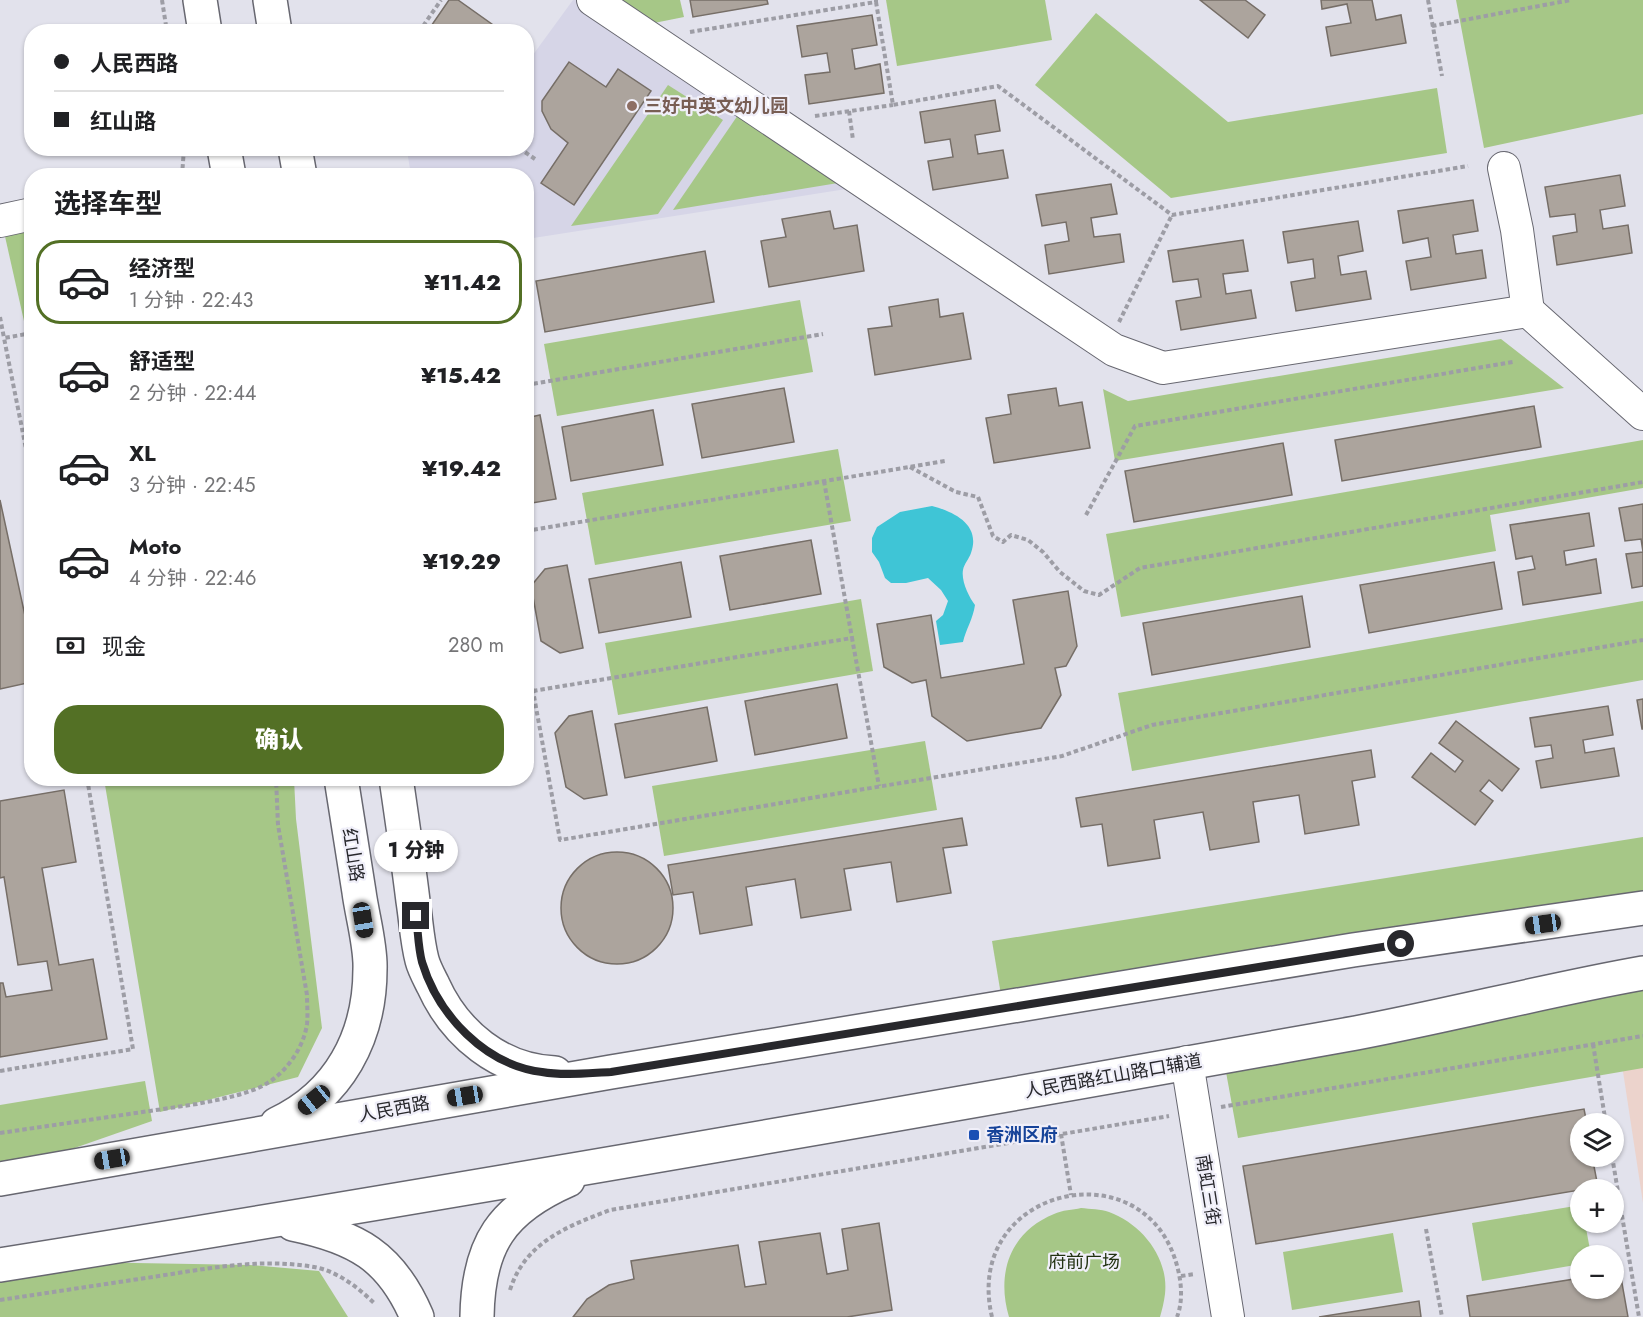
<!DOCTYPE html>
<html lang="zh">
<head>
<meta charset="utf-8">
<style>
  :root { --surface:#fff; --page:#f6f6f6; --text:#202124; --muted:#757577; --line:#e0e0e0; --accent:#537025 }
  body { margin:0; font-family:Jost,"Noto Sans SC",sans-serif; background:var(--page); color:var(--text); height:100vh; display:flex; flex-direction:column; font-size:22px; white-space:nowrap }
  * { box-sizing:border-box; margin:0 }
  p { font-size:20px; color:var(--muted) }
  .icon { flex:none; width:33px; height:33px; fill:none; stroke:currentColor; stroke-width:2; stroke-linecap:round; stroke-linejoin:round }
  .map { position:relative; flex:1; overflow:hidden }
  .panel { position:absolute; left:24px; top:168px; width:510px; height:618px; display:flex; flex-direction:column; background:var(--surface); border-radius:24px; box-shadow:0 2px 4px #0004 }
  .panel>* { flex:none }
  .top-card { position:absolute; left:24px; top:24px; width:510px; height:132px; border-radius:24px; box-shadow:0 2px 4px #0004; display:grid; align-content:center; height:132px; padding:0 30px; background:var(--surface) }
  .tools { position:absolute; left:1570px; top:1113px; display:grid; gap:12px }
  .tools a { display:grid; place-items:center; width:54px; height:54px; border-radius:50%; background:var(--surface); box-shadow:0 2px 4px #0004; font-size:30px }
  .end { position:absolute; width:27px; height:27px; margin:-14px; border:8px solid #28282c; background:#fff; box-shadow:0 0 0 3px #fff }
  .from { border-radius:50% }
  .bubble { position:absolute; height:42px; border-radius:21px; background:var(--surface); box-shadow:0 2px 4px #0004; font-size:20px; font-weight:800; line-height:42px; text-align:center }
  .car { position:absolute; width:18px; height:36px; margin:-18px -9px; border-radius:8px; box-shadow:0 0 4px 2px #0007; background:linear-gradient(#222 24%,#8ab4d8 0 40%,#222 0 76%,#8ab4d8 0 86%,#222 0) }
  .top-card b { display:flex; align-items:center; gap:21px; height:57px; font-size:22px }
  .top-card b+b { border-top:2px solid var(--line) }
  .top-card i { width:15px; height:15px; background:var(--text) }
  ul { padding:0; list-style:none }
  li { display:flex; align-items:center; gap:18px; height:84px; margin:0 12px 9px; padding:0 18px; border:3px solid transparent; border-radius:24px }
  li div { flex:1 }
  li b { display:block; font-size:22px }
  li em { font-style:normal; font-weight:800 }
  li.active { border-color:var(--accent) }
  li>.icon { width:54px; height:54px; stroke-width:1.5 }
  h2 { padding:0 30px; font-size:27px; line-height:72px }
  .pay { display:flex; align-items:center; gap:15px; height:66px; padding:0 30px; font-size:22px }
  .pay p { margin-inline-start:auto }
  .button { display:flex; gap:12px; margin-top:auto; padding:12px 30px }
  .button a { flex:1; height:69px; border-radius:24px; background:var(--accent); color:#fff; font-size:24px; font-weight:800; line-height:69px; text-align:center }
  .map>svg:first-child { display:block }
</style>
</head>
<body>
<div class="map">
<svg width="1643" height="1317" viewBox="0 0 1643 1317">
  <rect width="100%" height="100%" fill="#e2e2ec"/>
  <polygon fill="#ecd3cc" points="1643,1062 1643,1203 1622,1065"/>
  <polygon fill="#d6d5e7" points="573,0 580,0 859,187 527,239 526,176 411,175 407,151 421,148 526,148 527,63"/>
  <g fill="#a6c787">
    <polygon points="619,0 680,0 684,17 654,23"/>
    <polygon points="886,0 1045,0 1052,40 897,66"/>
    <polygon points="1456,0 1643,0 1643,114 1484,148"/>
    <polygon points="1096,13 1228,122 1437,88 1447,153 1171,198 1035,85"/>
    <polygon points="668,85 723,120 658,214 571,226"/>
    <polygon points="738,115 838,183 673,210"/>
    <polygon points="31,226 31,320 24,321 4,232"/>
    <polygon points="800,300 813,372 557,416 544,344"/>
    <polygon points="1501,339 1564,388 1115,461 1103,389 1128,401"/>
    <polygon points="1643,440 1643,488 1490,515 1496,551 1121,617 1106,534"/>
    <polygon points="838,449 851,521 595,565 582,493"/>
    <polygon points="861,599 873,671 618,715 605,643"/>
    <polygon points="1643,601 1643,680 1132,771 1118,693"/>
    <polygon points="925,741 937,810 664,856 652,786"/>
    <polygon points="104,779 294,779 296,819 322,1028 298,1077 160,1112"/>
    <polygon points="1643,837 1643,895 1002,1001 992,941"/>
    <polygon points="1643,989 1643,1068 1238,1138 1224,1061"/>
    <polygon points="145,1081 152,1121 0,1174 0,1105"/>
    <polygon points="1581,1205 1581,1222 1585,1223 1591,1255 1581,1256 1581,1264 1482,1281 1472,1223"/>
    <path d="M1081,1208C1090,1209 1101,1209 1109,1212C1142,1224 1169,1258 1165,1294C1164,1302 1162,1310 1160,1317H1009C996,1273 1010,1232 1054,1214C1062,1210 1073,1210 1081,1208Z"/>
    <polygon points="1393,1233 1403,1292 1292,1310 1283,1252"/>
    <polygon points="78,1262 250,1265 319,1271 348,1317 0,1317 0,1267"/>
  </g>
  <path fill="#3fc5d6" d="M932,506C955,512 981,525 971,553C969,559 964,564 963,570C961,581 969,597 975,605C973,619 966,629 963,642L940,645L936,621L943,615L948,601L941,590L928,578L906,583H891L885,578L879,562L872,552V538L877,527L900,512Z"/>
  <g fill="#aca49d" stroke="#766e67" stroke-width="1.5">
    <polygon points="449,0 458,0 503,32 427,32"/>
    <polygon points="690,0 767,0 768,4 693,17"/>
    <polygon points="1200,0 1245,0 1265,15 1248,38"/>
    <polygon points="1321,0 1372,0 1376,20 1401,15 1406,43 1331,56 1326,27 1351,23 1347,4 1322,9"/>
    <polygon points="872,15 877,45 852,49 855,69 880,64 884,93 809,104 805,75 830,72 827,53 802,57 797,26"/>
    <polygon points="569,62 606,87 618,69 651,91 574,205 541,183 568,143 551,129 542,111 542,101"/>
    <polygon points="995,100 1000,131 975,135 978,154 1003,150 1008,178 933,190 928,161 953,157 950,139 925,143 920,112"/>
    <polygon points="1620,175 1625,206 1600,210 1603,229 1628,225 1632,253 1557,265 1553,236 1577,232 1575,214 1550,217 1545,187"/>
    <polygon points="1111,184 1117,214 1091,218 1094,237 1120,234 1124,262 1049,274 1045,245 1069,241 1066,222 1042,226 1036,195"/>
    <polygon points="1473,200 1478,231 1453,235 1456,254 1482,250 1486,278 1411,290 1406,261 1431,257 1428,238 1403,243 1398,211"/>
    <polygon points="830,211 834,229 857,225 864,271 769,287 761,241 786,237 782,219"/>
    <polygon points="1358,221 1363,251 1338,256 1341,275 1366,271 1371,299 1296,311 1291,282 1315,278 1313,259 1288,263 1283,232"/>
    <polygon points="1243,240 1248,271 1223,274 1226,294 1251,290 1256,318 1181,330 1176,301 1201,297 1198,279 1173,282 1168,251"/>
    <polygon points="705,251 714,302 545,332 536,281"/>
    <polygon points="938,299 940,317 963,313 971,359 875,375 868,329 892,326 889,307"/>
    <polygon points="784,388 794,442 702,458 692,404"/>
    <polygon points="1056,388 1059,406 1082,402 1090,448 994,463 986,418 1011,414 1008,395"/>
    <polygon points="1534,406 1541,447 1342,481 1335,440"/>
    <polygon points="653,410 663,465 571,481 562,427"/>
    <polygon points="540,415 556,499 532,503 526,499 526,418"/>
    <polygon points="1283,443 1292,495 1134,522 1125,471"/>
    <polygon points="0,500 32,648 32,682 0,689"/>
    <polygon points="1643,504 1643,586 1632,588 1626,554 1643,552 1641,539 1625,541 1619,508"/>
    <polygon points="1589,513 1594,546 1564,551 1566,565 1596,559 1601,593 1523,605 1518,572 1535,569 1532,556 1516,559 1510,525"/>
    <polygon points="811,540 821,594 730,610 720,556"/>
    <polygon points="681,562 691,617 599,633 589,579"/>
    <polygon points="1494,562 1502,609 1369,633 1360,585"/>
    <polygon points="567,565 583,648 560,653 541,641 531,586 545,569"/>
    <polygon points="1068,591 1077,646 1066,666 1055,668 1061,695 1041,728 967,741 932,716 926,680 912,683 884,667 877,624 931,615 941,678 1024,664 1013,600"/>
    <polygon points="1302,596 1310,647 1152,675 1143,623"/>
    <polygon points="837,684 847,738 755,755 745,701"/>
    <polygon points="1643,699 1643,729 1642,729 1637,700"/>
    <polygon points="1608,706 1613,735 1583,740 1585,753 1614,748 1619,776 1541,788 1536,761 1553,758 1551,745 1535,747 1530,718"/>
    <polygon points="707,707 717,761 625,778 615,724"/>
    <polygon points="592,711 607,795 584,799 566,787 555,733 569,716"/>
    <polygon points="1456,721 1519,769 1502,791 1489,780 1480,791 1493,801 1475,825 1412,777 1431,753 1455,772 1463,761 1439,743"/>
    <polygon points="1371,750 1375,777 1352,781 1359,825 1305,834 1299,795 1253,802 1259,842 1210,850 1203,812 1154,820 1160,858 1108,866 1102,824 1081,827 1076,798"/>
    <polygon points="64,790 76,862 42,868 59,965 93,959 107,1039 0,1057 0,983 3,983 6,997 52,990 47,961 18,965 4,877 0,878 0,801"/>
    <polygon points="962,818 967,845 943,848 951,893 897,902 891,862 844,869 851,910 801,918 795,879 746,887 752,925 700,934 693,892 673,895 668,865"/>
    <circle cx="617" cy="908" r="56"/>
    <polygon points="1584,1109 1587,1124 1581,1124 1581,1156 1592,1156 1598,1187 1256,1244 1243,1166"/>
    <polygon points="879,1223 892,1310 847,1317 573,1317 587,1299 609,1285 634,1279 631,1261 738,1245 745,1287 766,1284 759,1242 820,1233 827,1274 848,1270 842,1229"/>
    <polygon points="1620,1272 1628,1317 1470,1317 1467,1296 1581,1278 1581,1288 1614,1288 1614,1273"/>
    <polygon points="1419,1301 1421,1317 1319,1317"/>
  </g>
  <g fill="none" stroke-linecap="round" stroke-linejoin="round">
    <g stroke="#676770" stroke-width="34">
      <g id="minor">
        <polyline points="593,0 1114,350 1163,368 1528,311"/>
        <polyline points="1504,168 1517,230 1528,311 1643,414"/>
        <polyline points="0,221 32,214"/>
        <polyline points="1187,1062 1228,1317"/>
      </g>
    </g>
    <g stroke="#676770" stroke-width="36">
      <g id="major">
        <polyline points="200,0 205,32"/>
        <polyline points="270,0 275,32"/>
        <polyline points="224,148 229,176"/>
        <polyline points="295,148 300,176"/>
        <path d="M396,778C402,819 408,860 413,901C416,920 417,941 422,960C424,968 429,977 433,985C455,1034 500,1071 555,1073"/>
        <path d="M277,1124C339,1095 370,1037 370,969C371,946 362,915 359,892C353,854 347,816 341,778"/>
        <polyline points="0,1179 611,1072 1353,950 1643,908"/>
        <path d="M293,1224C356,1237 391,1256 417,1317"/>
        <path d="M0,1265C453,1192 904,1114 1356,1033C1452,1015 1547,990 1643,973"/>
        <path d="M477,1317C478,1244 502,1209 568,1180"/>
      </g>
    </g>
    <g stroke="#9d9da5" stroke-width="4" stroke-dasharray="4.5 3" stroke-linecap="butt">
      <polyline points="162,0 167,32"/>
      <polyline points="1428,0 1442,76"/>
      <polyline points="876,2 893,105 998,86 1172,215 1468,166"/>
      <polyline points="1432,26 1571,0"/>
      <polyline points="419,32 441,0"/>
      <polyline points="690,32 876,2 876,0"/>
      <polyline points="849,111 853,140"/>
      <polyline points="815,116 893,105"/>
      <polyline points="519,148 535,159"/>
      <polyline points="182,176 184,148"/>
      <polyline points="0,317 4,338"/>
      <polyline points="1119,322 1172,215"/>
      <polyline points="32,333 4,338 32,479"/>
      <polyline points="526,385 823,334"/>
      <polyline points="910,467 956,492 978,497 993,536 1003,542 1011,535 1028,540 1043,552 1060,572 1084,591 1099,595 1140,568 1643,482"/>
      <polyline points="824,481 852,638"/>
      <polyline points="1086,515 1135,426 1513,362"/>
      <polyline points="526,531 945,461"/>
      <polyline points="526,652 560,840 1062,756 1152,725 1643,640"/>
      <polyline points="533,691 852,638 879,786"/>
      <polyline points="1593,1044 1606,1124"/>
      <polyline points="0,1071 133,1049 87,778"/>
      <polyline points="1221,1107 1643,1036"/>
      <path d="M0,1133L197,1104C216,1100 235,1097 253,1090C280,1081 303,1052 307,1024C308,1015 307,1005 307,995L278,825L276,778"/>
      <polyline points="1061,1134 1071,1195"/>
      <polyline points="1612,1156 1639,1317"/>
      <polyline points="1426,1229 1442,1317"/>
      <polyline points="1181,1276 1195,1274"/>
      <path d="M510,1290C525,1242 568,1226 610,1210L1169,1116"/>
      <path d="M0,1300C53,1292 106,1284 159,1276C210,1268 262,1258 314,1267C337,1271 359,1288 375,1304"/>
      <path d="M992,1317C962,1190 1138,1147 1175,1259C1181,1277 1184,1299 1177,1317"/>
    </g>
    <use href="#minor" stroke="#fff" stroke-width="32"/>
    <use href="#major" stroke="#fff" stroke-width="33"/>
  </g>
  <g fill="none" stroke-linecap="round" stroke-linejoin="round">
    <path stroke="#28282c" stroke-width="8" d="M416,916C418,930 418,947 422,962C438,1015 485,1065 542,1072C564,1076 589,1073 611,1072L1401,944"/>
  </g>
  <circle fill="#8d6e63" stroke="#f0eff9" stroke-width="2" cx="632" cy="106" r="6"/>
  <rect fill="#1a4fb4" stroke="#f0eff9" stroke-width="2" x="968" y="1129" width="12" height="12" rx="3"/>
  <g text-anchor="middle" stroke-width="4.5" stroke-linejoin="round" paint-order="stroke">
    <g font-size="18" font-weight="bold" fill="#785e54" stroke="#f0eff9" text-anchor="start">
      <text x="644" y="112">三好中英文幼儿园</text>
    </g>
    <g font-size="18" fill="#28282c" stroke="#f0eff9">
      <text transform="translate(353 855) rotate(81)" y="6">红山路</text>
      <text transform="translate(1113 1076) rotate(-10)" y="6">人民西路红山路口辅道</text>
      <text transform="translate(394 1109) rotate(-10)" y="6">人民西路</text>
      <text transform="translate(1208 1190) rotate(81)" y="6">南虹三街</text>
    </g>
    <g font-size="18" font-weight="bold" fill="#164399" stroke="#f0eff9" text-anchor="start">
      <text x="986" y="1141">香洲区府</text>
    </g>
    <g font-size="18" fill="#223211" stroke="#f0eff9">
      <text x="1084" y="1268">府前广场</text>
    </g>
  </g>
</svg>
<div class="tools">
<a><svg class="icon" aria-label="layers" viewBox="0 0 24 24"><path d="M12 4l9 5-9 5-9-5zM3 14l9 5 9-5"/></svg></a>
<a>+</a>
<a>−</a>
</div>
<i class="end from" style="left:1401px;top:944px"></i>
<i class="end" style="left:416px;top:916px"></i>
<div class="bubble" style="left:374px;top:830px;width:84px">1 分钟</div>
<i class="car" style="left:363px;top:920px;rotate:171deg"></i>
<i class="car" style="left:1543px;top:924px;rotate:262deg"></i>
<i class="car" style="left:465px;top:1096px;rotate:261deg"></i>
<i class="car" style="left:314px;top:1100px;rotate:231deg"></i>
<i class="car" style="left:112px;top:1159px;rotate:260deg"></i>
<div class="top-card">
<b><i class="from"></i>人民西路</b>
<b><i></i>红山路</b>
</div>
<section class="panel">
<h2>选择车型</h2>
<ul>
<li class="active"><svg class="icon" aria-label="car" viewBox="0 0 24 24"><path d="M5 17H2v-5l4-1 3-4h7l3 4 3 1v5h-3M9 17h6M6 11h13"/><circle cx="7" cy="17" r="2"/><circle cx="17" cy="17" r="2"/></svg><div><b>经济型</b><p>1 分钟 · 22:43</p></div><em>¥11.42</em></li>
<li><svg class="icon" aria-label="car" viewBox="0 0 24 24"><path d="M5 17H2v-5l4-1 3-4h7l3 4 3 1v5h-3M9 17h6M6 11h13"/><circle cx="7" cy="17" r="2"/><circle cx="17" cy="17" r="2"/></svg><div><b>舒适型</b><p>2 分钟 · 22:44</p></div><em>¥15.42</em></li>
<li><svg class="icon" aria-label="car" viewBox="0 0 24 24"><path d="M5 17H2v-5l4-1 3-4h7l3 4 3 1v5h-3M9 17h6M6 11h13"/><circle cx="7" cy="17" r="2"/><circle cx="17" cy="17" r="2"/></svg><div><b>XL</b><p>3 分钟 · 22:45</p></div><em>¥19.42</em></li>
<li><svg class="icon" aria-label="car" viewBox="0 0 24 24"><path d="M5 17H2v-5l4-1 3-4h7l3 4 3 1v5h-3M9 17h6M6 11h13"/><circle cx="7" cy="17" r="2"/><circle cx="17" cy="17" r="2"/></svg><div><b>Moto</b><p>4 分钟 · 22:46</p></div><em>¥19.29</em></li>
</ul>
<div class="pay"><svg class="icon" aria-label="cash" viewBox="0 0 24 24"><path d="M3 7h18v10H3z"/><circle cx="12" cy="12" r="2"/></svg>现金<p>280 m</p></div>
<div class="button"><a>确认</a></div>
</section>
</div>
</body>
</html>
